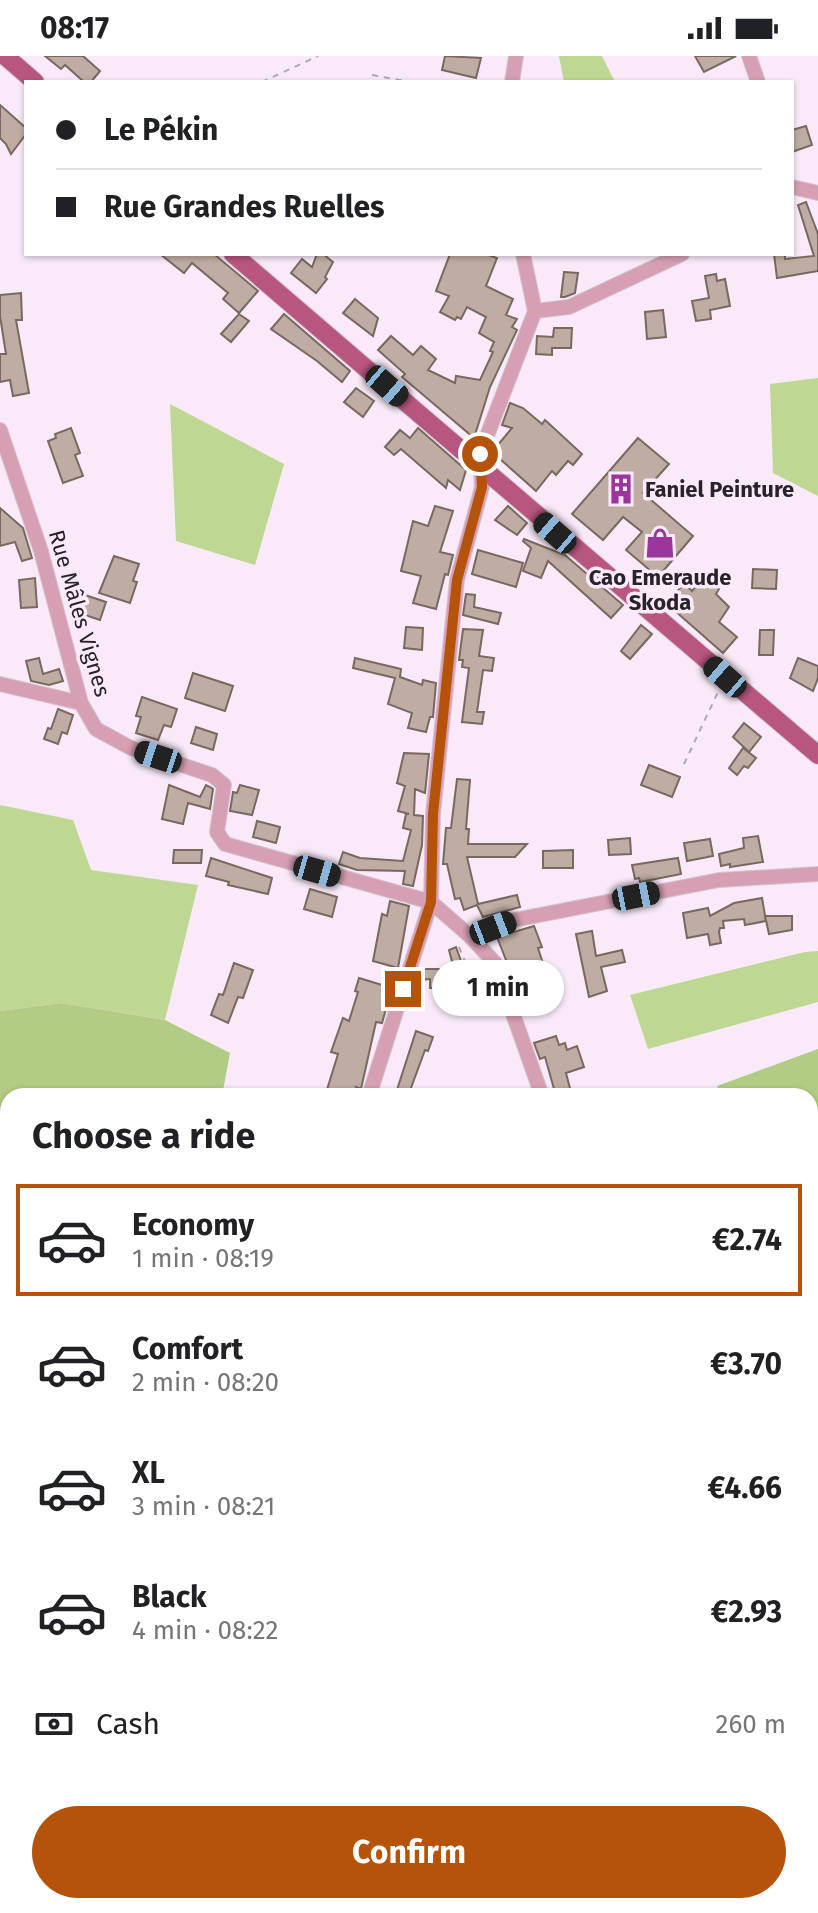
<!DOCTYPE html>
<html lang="en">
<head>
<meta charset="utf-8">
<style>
  :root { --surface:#fff; --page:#f2f2f2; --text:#202124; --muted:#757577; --line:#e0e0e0; --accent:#b45309 }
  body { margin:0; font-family:"Fira Sans",sans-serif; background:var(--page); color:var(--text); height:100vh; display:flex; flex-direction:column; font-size:30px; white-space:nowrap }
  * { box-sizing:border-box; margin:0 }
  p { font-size:26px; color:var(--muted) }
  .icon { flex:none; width:44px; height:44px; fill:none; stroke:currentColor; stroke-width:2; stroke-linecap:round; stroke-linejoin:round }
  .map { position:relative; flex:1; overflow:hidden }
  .panel { position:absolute; left:0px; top:1032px; width:818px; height:826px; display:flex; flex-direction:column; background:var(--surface); border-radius:24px 24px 0 0; box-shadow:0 2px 6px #0004 }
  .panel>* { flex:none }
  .hud { position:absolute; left:24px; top:24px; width:770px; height:176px; border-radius:0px; box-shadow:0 2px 6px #0004; display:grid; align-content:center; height:176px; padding:0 32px; background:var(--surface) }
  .end { position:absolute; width:36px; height:36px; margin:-18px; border:10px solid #b45309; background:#fff; box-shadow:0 0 0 4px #fff }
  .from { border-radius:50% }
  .bubble { position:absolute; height:56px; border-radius:28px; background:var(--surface); box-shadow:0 2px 6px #0004; font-size:26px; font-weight:700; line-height:56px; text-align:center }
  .car { position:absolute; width:24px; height:48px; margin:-24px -12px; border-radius:10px; box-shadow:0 0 6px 2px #0007; background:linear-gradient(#222 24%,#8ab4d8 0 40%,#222 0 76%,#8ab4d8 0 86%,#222 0) }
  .hud b { display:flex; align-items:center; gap:28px; height:76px; font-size:30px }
  .hud b+b { border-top:2px solid var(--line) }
  .hud i { width:20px; height:20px; background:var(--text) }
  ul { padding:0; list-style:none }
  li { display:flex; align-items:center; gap:24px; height:112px; margin:0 16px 12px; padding:0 16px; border:4px solid transparent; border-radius:0px }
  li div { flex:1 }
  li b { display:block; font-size:30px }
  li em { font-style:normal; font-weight:700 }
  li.on { border-color:var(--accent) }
  li>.icon { width:72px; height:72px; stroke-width:1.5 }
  h2 { padding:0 32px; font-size:36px; line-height:96px }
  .pay { display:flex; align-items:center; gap:20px; height:88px; padding:0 32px; font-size:30px }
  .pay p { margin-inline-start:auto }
  .button { display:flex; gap:16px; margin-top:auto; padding:16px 32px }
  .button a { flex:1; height:92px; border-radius:48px; background:var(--accent); color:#fff; font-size:32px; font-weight:700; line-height:92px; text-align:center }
  .status { display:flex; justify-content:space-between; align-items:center; height:56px; padding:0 40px; background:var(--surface); direction:ltr }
  .status svg { height:22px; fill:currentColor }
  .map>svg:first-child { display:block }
</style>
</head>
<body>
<div class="status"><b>08:17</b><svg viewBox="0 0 49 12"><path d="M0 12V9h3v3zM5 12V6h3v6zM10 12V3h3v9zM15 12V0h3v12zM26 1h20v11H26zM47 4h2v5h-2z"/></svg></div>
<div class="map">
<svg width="818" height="1857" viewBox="0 0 818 1857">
  <rect width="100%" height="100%" fill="#faeaf9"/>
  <g fill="#bed792">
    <polygon points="559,0 602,0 615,26 564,26"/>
    <polygon points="818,322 818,440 773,417 770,328"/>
    <polygon points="170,348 284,408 255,509 176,485"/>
    <polygon points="0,749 73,764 91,814 198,829 165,964 61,947 0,955"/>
    <polygon points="818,895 818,946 648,993 630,939 805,896"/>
    <polygon points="0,1638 8,1639 8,1787 0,1784"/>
  </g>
  <g fill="#b2cc85">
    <polygon points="61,947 165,964 230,997 222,1040 8,1040 8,1318 5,1318 4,1306 0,1306 0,955"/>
    <polygon points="818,993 818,1094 810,1097 810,1040 721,1040 717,1030"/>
  </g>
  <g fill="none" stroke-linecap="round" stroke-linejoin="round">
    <polyline stroke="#60c1db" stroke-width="4" points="521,1850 521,1857"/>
  </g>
  <g fill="#bfaca3" stroke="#79685f" stroke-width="2">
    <polygon points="45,0 83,0 100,15 91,26 84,26 65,9 61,13"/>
    <polygon points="445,0 481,2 476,22 442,14"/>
    <polygon points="695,0 736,0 704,16"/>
    <polygon points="0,49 26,72 26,78 11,98 6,88 0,82"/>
    <polygon points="806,70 812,89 792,96 792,74"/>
    <polygon points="806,146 818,178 818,215 777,222 774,198 785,198 785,203 814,200 798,149"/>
    <polygon points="160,198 214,198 258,235 239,257 223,243 228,237 192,207 184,217"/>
    <polygon points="317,198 323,198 333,206 325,221 327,223 316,237 291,217 302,203 312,211"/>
    <polygon points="450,198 486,198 497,202 486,230 513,243 506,259 517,263 512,271 517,274 490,331 474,382 402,321 405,318 378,294 391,280 413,299 421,290 436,303 428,314 455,327 456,320 480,324 493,296 490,295 494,286 479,277 486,261 467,251 461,263 457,261 455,264 440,256 449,240 436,235"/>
    <polygon points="564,216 578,217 575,237 565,241 561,241"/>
    <polygon points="716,218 717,225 725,223 730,250 710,254 711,263 696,265 692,245 709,242 705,220"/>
    <polygon points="21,237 22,264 16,264 29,337 13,340 10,324 0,326 0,298 6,298 0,260 0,239"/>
    <polygon points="355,243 378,262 373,280 343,257"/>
    <polygon points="663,254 666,281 647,283 645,256"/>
    <polygon points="239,258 249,265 231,286 221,278"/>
    <polygon points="284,258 350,315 342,326 317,305 271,273"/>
    <polygon points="554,272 572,272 571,292 552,292 552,299 536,298 537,280 553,281"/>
    <polygon points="356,332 374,345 363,361 344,346"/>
    <polygon points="510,347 523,352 542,368 545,364 582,398 573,409 568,405 556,419 552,415 536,435 492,396 512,372 502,369"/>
    <polygon points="71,372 80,397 75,399 83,420 63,427 48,385 56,382 55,378"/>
    <polygon points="418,372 466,414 460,434 448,424 446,432 401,393 394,399 385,391 400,374 410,382"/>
    <polygon points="638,382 669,408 643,437 693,480 658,521 626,494 642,476 623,461 603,484 572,458"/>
    <polygon points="435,450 453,455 440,496 453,499 448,519 445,518 436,553 413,547 421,520 401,515 413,465 428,470"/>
    <polygon points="508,450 527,467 517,479 495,464"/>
    <polygon points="0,452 23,472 32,502 22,505 15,486 0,490"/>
    <polygon points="524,483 565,499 623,549 611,562 548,505 541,522 523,515 531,492 523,485"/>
    <polygon points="478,494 523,507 516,531 472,518"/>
    <polygon points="114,500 139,508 133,525 137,526 130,547 99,537"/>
    <polygon points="753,513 777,514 776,533 752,532"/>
    <polygon points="705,520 719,533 716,538 729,551 719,566 737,581 723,597 667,548 684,527 692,535"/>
    <polygon points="35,522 37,551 21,552 19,524"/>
    <polygon points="82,538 106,546 100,564 76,556"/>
    <polygon points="466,538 475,539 474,551 501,557 498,568 463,559"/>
    <polygon points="641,569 652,578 630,603 621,595"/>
    <polygon points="406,571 423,572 422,594 404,592"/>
    <polygon points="463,573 483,574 479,600 494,602 492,615 483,614 477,656 484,656 482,668 462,666 469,612 462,611 463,604 459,604"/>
    <polygon points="760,574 774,574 773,599 759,599"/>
    <polygon points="39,602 43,618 59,613 63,625 49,629 31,625 26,605"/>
    <polygon points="355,602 401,613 400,621 422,629 423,624 436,627 433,661 430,661 426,676 408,672 412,657 388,648 395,622 353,612"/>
    <polygon points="798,602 818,610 818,622 813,635 790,622"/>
    <polygon points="193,617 233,630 225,655 185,642"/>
    <polygon points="142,641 177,653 171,671 164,669 158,684 136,677 141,661 136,660"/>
    <polygon points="58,653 73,659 67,678 62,676 58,688 44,683 48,672 51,673"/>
    <polygon points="744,667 761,681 749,696 733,681"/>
    <polygon points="196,671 217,678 213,694 191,687"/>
    <polygon points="743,692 756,702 748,712 744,710 737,719 729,712"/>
    <polygon points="404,697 429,698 425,737 415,733 414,759 423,760 422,789 413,830 403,828 405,815 357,814 339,808 343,796 360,802 403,805 411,774 403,772 406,758 409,758 398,755 405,730 397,727"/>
    <polygon points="649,709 680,721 672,741 641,729"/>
    <polygon points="457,723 470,724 466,773 469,773 468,788 527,788 515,801 467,801 478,848 517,839 520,851 483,861 477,849 464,854 460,842 455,843 447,808 443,808 446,772 451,772"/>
    <polygon points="169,729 200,741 206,729 210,731 213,733 210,753 188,747 183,768 162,763"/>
    <polygon points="240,729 259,734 252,759 230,755 233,736 237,737"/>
    <polygon points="257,765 280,771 276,787 253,781"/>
    <polygon points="758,780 763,806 730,811 730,808 721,810 719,798 744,792 743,782"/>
    <polygon points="630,782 631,798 609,799 608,784"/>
    <polygon points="710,783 713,800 687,805 684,787"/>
    <polygon points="174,794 202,794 201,807 173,807"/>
    <polygon points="573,794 573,812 543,812 543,795"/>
    <polygon points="211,802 272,822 268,838 228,829 229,826 206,820"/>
    <polygon points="678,802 681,818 640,826 639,822 635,823 632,809"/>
    <polygon points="310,833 337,841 332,861 304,853"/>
    <polygon points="762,842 766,865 745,869 744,863 723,865 724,872 720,872 719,876 721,887 710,889 708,878 687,882 683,857 708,852 710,860 734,847"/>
    <polygon points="390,845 409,850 398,912 373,905 382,858 387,860"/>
    <polygon points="765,860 792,860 792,874 769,878"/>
    <polygon points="534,870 542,891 538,892 548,923 555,921 559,933 540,939 528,905 508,909 497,881"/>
    <polygon points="592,875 596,900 622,894 625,906 601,911 607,935 589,941 576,878"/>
    <polygon points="456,891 464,913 486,913 493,930 477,935 474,923 453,925 453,939 440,939 440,932 430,932 430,923 419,924 422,913 454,913 449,894"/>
    <polygon points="234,907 253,914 243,942 238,941 228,967 211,959 219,938 223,939"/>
    <polygon points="359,922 392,932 382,967 376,966 361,1033 356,1031 355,1040 325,1040 338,998 331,996 343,962 349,965 358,936 355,935"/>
    <polygon points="416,975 433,981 428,995 425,994 408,1040 395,1040"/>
    <polygon points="556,980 559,989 565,987 567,994 577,990 584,1011 566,1017 572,1040 556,1040 545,1001 540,1003 534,987"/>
  </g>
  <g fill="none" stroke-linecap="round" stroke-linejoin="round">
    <g stroke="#d4c6d3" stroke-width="16">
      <g id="minor">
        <polyline points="749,0 758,26"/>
        <polyline points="512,26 516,0"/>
        <polyline points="792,131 818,137"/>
        <polyline points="535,255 569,251 682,198"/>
        <polyline points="0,374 41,495 81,647 96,673 131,692 212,719 224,729 217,776 225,788 431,846 471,881 495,907 542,1040"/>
        <polyline points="0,628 81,647"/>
        <polyline points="471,881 514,864 719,824 818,818"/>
        <polyline points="369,1040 431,846 433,758 457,524 482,431 480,398 535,255 523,198"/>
        <polyline points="810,1381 818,1383"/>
        <polyline points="0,1504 8,1504"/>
        <polyline points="810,1583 813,1598 818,1669"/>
        <polyline points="320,1857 321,1850"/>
      </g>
    </g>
    <g stroke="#d4c6d3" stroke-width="20">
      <g id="major">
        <polyline points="5,0 35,26"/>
        <path d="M233,198C428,365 622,533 818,699"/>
      </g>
    </g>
    <g stroke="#b2a6b2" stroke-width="2" stroke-dasharray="6 6" stroke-linecap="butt">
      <polyline points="372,19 411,26"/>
      <polyline points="262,26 318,0"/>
      <polyline points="684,708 718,636"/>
      <polyline points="459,891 466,908"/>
    </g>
    <use href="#minor" stroke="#d79fb3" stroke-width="14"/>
    <use href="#major" stroke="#b85680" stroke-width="18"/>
  </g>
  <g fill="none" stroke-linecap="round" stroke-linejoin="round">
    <polyline stroke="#b45309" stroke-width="10" points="403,933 431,846 433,758 457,524 482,431 480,398"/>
  </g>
  <defs>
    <g id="building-bare" transform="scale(2.4)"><path d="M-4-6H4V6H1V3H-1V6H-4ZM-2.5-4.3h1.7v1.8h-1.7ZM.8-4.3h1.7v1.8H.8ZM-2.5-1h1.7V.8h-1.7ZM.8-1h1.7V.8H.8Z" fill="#9a369c" stroke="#faeaf9" stroke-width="2.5" paint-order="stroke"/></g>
    <g id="shop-bare" transform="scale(2.4)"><path d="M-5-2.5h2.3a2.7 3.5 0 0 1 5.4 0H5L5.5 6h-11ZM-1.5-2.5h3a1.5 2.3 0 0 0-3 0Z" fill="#9a369c" stroke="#faeaf9" stroke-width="2.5" paint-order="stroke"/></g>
  </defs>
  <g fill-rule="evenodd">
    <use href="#building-bare" x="621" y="433"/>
    <use href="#shop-bare" x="660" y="487"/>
  </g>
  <g text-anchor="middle" stroke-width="7" stroke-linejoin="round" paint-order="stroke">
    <g font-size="22" font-weight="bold" fill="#282328" stroke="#faeaf9" text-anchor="start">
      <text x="645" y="441">Faniel Peinture</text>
      <text x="660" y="529" text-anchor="middle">Cao Emeraude<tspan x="660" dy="25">Skoda</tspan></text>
    </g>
    <g font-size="22" fill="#282328" stroke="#faeaf9">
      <text transform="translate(80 557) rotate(74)" y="8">Rue Mâles Vignes</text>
    </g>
  </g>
</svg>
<i class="end from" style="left:480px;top:398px"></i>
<i class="end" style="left:403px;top:933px"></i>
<div class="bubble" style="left:432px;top:904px;width:132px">1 min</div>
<i class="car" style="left:387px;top:330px;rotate:131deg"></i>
<i class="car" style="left:555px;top:477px;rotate:311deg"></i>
<i class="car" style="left:725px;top:621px;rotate:311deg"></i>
<i class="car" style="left:158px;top:701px;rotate:288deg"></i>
<i class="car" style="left:317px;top:815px;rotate:106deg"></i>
<i class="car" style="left:636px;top:840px;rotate:79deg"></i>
<i class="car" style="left:493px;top:872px;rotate:69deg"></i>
<div class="hud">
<b><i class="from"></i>Le Pékin</b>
<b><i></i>Rue Grandes Ruelles</b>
</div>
<section class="panel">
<h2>Choose a ride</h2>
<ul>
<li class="on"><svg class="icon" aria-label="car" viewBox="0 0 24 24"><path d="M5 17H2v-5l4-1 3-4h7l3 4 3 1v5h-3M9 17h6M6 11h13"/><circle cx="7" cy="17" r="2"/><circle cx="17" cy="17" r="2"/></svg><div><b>Economy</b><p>1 min · 08:19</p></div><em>€2.74</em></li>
<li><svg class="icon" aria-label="car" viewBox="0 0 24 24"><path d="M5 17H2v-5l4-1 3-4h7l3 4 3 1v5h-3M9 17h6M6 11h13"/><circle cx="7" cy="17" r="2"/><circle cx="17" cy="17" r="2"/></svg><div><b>Comfort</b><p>2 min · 08:20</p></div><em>€3.70</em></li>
<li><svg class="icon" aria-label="car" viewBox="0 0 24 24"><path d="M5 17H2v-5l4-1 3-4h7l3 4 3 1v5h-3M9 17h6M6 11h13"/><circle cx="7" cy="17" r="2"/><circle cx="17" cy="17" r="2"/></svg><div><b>XL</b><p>3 min · 08:21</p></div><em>€4.66</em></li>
<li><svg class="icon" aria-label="car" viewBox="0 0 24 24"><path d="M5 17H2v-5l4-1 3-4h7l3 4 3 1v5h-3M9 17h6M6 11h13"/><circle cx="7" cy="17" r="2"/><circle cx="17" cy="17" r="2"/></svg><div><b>Black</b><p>4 min · 08:22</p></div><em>€2.93</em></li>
</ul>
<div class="pay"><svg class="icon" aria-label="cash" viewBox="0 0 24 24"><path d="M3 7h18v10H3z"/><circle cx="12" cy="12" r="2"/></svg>Cash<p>260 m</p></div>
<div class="button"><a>Confirm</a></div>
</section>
</div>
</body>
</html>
